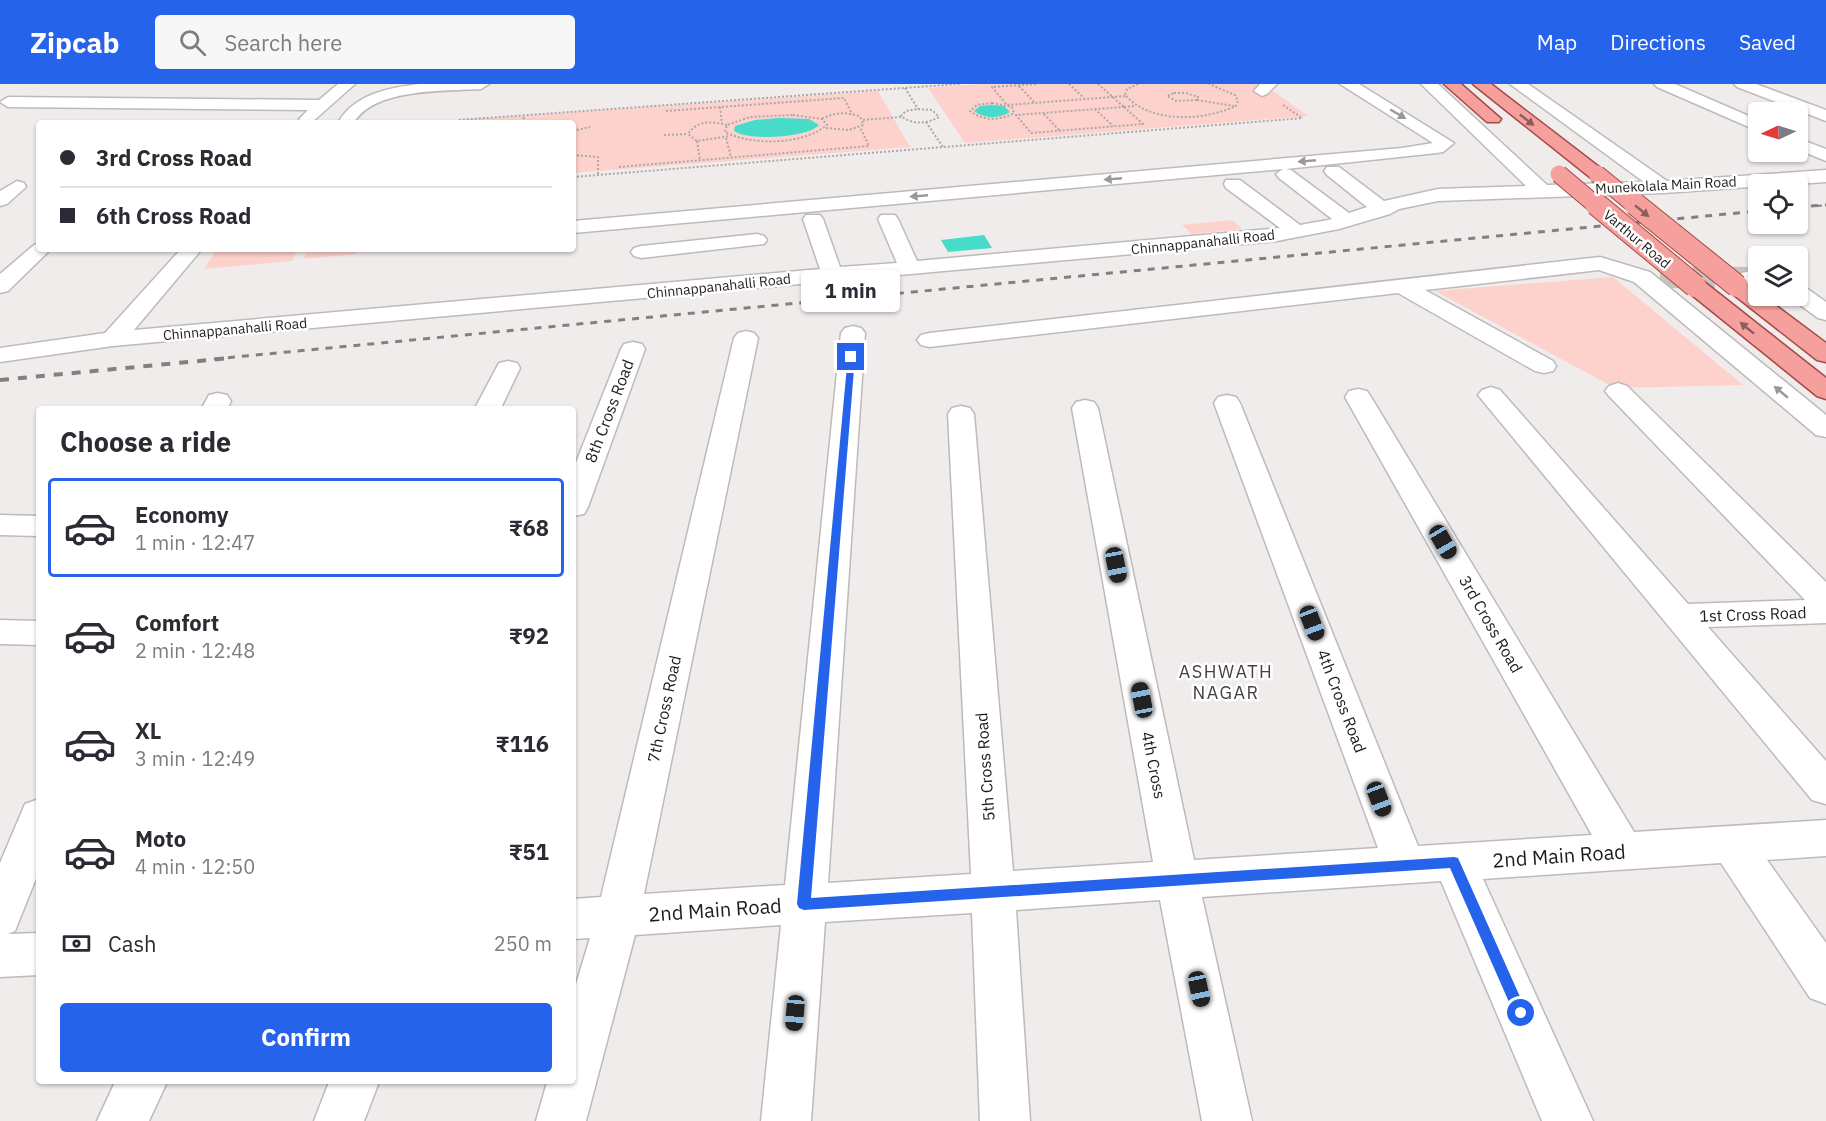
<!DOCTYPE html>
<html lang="en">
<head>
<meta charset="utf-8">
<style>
  :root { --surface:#fff; --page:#f7f7f7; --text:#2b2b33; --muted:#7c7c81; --line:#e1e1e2; --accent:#2563eb }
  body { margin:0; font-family:"IBM Plex Sans",sans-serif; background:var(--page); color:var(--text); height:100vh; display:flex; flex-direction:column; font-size:22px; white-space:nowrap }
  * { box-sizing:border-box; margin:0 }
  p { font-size:20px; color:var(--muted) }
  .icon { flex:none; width:33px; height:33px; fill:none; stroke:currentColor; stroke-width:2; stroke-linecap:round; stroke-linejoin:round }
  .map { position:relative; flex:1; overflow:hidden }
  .details { position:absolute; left:36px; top:322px; width:540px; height:678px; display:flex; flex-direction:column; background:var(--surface); border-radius:6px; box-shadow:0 2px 4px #0004 }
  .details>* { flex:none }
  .hud { position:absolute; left:36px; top:36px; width:540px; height:132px; border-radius:6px; box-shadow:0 2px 4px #0004; display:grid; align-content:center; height:132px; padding:0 24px; background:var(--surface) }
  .needle { width:39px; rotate:266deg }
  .buttons { position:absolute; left:1748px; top:18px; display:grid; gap:12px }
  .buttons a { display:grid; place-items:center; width:60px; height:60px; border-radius:6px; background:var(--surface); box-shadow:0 2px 4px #0004; font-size:30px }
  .end { position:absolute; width:27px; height:27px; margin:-14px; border:8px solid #2563eb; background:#fff; box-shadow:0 0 0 3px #fff }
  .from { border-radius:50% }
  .bubble { position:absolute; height:42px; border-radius:6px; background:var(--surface); box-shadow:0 2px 4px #0004; font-size:20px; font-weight:700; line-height:42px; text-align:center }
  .car { position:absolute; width:18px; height:36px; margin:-18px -9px; border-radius:8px; box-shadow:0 0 4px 2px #0007; background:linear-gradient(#222 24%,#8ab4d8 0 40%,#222 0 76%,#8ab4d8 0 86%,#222 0) }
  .hud b { display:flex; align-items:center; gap:21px; height:57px; font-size:22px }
  .hud b+b { border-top:2px solid var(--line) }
  .hud i { width:15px; height:15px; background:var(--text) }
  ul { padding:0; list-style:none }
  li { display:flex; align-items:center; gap:18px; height:99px; margin:0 12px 9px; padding:0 12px; border:3px solid transparent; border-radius:6px }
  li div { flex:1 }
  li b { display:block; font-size:22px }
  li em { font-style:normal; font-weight:700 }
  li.on { border-color:var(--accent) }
  li>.icon { width:54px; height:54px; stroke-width:1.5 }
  h2 { padding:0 24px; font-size:27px; line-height:72px }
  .pay { display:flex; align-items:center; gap:15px; height:66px; padding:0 24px; font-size:22px }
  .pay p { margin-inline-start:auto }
  .primary-button { display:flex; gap:12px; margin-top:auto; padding:12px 24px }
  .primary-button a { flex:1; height:69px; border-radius:6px; background:var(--accent); color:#fff; font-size:24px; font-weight:700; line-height:69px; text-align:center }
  header { display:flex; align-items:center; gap:36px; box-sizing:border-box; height:84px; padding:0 30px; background:var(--accent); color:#fff }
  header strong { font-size:28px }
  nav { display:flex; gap:33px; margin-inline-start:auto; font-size:21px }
  .search { width:420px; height:54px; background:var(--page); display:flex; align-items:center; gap:15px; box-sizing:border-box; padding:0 21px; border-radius:6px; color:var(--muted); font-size:22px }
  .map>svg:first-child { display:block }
</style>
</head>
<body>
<header>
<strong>Zipcab</strong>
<div class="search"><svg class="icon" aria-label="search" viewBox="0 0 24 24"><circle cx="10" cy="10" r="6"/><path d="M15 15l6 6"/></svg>Search here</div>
<nav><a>Map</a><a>Directions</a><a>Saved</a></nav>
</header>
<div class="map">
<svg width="1826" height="1037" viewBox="0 0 1826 1037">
  <rect width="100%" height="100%" fill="#f1ecec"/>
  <g fill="#fdd1cc">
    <polygon points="983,0 1260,0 1257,7 1272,6 1308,32 965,59 928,4"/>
    <polygon points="878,7 910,63 573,89 573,39 446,39 447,37"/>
    <polygon points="1232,136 1242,145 1192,150 1182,141"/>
    <polygon points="217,165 298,165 292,177 204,185"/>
    <polygon points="308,165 358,165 356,170 303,175"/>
    <polygon points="1613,193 1743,301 1615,304 1435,207"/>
  </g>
  <g fill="#47dcca">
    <path d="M992,21L1004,22L1010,28C999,35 984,35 974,27L980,22Z"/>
    <path d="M779,34L809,35L819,41C807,54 748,57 734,47L735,42L755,36Z"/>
    <polygon points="984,151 992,164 948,168 941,156"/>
  </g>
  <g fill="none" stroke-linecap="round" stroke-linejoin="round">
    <polyline stroke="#c7c3c2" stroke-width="22" stroke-dasharray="22 11" stroke-linecap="butt" points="1660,193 1750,194"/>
    <g stroke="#bebab9" stroke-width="3">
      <g id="minor">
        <polygon points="338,0 355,0 311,39 301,38 299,35 308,26 8,23 0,18 8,13 319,16"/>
        <path d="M419,0H489L481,5C446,7 373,4 354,39H338C354,10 388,4 419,0Z"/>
        <polygon points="1260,0 1277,0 1267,10 1262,12 1254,7"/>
        <polygon points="1340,0 1359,0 1454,59 1443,68 1437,69 1286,85 1291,86 1349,129 1367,123 1327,91 1324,87 1327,83 1339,83 1384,117 1438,105 1526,102 1421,0 1438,0 1547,101 1644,98 1510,0 1528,0 1667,97 1826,86 1826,98 1663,109 1438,117 1399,125 1390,130 1339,145 1277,157 113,262 0,278 0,264 105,249 181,165 202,165 134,246 820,185 803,135 806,131 820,131 823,135 840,183 897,179 878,135 881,131 895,131 898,135 917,177 1280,144 1226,104 1224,100 1226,96 1240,96 1300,141 1328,136 1332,135 1279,94 1276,90 1283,85 573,149 573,137 1402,64 1433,59"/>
        <polygon points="1654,0 1675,0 1758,36 1758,47 1657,3"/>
        <polygon points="1734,0 1756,0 1826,26 1826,37 1737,3"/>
        <polygon points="1797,54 1826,65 1826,77 1797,65"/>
        <polygon points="17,97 24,99 26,103 7,120 0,122 0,107"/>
        <polygon points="757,150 764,152 767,156 764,160 641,174 634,172 631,168 634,164 641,162"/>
        <polygon points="39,159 39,165 51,165 8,207 0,209 0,190 34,161"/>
        <polygon points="1600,173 1650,188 1826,331 1826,353 1816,351 1634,198 1599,186 1425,206 1553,277 1556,282 1553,287 1544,289 1535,287 1398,209 929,263 921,261 917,256 921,251 929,249"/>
        <polygon points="1750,187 1758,187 1758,201 1742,199 1739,194 1742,189"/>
        <polygon points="1797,201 1805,203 1826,218 1826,236 1818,234 1789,213 1797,212"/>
        <polygon points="853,242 861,244 865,249 828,799 971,790 948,330 952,324 961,322 970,324 974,330 1013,787 1153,778 1072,324 1076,318 1085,316 1094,318 1098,324 1194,776 1378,764 1214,319 1218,313 1227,311 1236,313 1240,319 1418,762 1592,751 1345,313 1349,307 1358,305 1367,307 1371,313 1634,748 1826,736 1826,772 1767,776 1826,859 1826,920 1810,914 1721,779 1483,795 1593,1037 1542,1037 1441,797 1202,813 1252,1037 1202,1037 1160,816 1016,826 1030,1037 980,1037 972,829 825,838 811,1037 761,1037 781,841 635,851 586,1037 536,1037 547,998 573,998 573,910 590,854 573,855 573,815 601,813 734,254 738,249 746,247 754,249 758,254 644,810 785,801 841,249 845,244"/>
        <polygon points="633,258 642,260 645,265 588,423 584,430 573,432 573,386 621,265 624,260"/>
        <polygon points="508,277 517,279 520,284 500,326 474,326 499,279"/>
        <polygon points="1618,299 1627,302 1826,498 1826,539 1708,543 1826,677 1826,720 1812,716 1478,311 1482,306 1491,303 1500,306 1688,520 1805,516 1609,312 1605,307 1609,302"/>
        <polygon points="218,309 227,311 231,317 227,326 201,326 209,311"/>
        <polygon points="0,431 39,432 39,452 0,451"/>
        <polygon points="0,536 39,537 39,561 0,560"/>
        <polygon points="39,715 39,787 15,847 8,850 39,849 39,891 0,893 0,779 25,720"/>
        <polygon points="115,998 167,998 149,1037 97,1037"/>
        <polygon points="329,998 379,998 364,1037 314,1037"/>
      </g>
    </g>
    <g stroke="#a64944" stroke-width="3">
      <g id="major">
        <polygon points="1444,0 1461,0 1501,35 1499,38 1487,38"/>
        <polygon points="1473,0 1491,0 1603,86 1606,90 1603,94 1591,94"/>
        <polygon points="1695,195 1703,197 1826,294 1826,315 1817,312 1687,207 1684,202 1687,197"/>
        <polygon points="1737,195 1745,197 1758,207 1758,212 1763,212 1826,259 1826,278 1817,276 1729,207 1726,202 1729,197"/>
      </g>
    </g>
    <g stroke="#aca8a8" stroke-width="2" stroke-dasharray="2 2" stroke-linecap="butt">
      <polyline points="1036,0 992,3 1007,21 1125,12"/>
      <polyline points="1069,0 1084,14"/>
      <polyline points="1098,0 1124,23"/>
      <path d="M1138,0L1127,5L1125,11C1151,40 1203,37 1236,22L1238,17L1235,11L1209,0"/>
      <polyline points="1019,2 1034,18"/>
      <polyline points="905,4 918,25"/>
      <polygon points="1174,9 1186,9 1198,13 1197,16 1176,17 1167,12"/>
      <polyline points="1197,16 1234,22"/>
      <path d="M992,19L1012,23L1014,29C1000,37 983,37 970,27L977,21Z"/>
      <polyline points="1283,21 1302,34"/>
      <polyline points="720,23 722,40"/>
      <polygon points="1124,23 1143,40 1031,49 1016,31"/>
      <polyline points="1124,23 1136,22"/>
      <path d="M918,25L932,26L939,33C926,40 913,41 901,32L906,27Z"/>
      <polyline points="1095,25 1113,42"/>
      <polyline points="666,27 844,14 852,30"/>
      <polyline points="1044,30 1059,46"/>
      <path d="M793,31L822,35L827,41C803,61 752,62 725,48L727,41L750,33Z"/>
      <path d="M822,35C834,28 846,28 859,32L862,36"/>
      <polyline points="926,38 943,63"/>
      <polyline points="457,39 458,36 960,0"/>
      <polyline points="523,39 524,31"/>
      <path d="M727,41C713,37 697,36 688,50L697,57L730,52"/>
      <polyline points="826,44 849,46 863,41 862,36 901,33"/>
      <polyline points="573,47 590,43"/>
      <polyline points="664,51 688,50"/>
      <polyline points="726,54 731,73"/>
      <polyline points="697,57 700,76"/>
      <polyline points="573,71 598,73 598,91"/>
      <polyline points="619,83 869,62 860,43"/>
      <polyline points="573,93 1303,34"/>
    </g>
    <use href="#minor" fill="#fff" fill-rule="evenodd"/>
    <use href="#major" fill="#f5a09c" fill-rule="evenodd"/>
    <polyline stroke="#838180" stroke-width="2" stroke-dasharray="5 5" stroke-linecap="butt" points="1817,122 1826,121"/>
    <g stroke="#838180" stroke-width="3" stroke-dasharray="7 7" stroke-linecap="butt">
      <polyline points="1797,123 1826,121"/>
      <polyline points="214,275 1758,127"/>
    </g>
    <polyline stroke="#838180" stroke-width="4" stroke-dasharray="9 9" stroke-linecap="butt" points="0,296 230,274"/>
    <g stroke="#a64944" stroke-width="19" stroke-linecap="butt">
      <g id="major-bridge-far1">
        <polyline points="1559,90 1597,122"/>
        <polyline points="1597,90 1636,122"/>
      </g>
    </g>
    <g stroke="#a64944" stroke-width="24" stroke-linecap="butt">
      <g id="major-bridge">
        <polyline points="1596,120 1695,202"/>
        <polyline points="1635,120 1737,202"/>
      </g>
    </g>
    <use href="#major-bridge-far1" stroke="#f5a09c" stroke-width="17"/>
    <use href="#major-bridge" stroke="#f5a09c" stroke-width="22"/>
  </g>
  <defs><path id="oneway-solid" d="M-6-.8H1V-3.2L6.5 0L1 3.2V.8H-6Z" transform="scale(1.5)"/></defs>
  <g fill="#9a9999">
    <use href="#oneway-solid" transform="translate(1398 30) rotate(30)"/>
    <use href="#oneway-solid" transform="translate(1307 77) rotate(175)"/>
    <use href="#oneway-solid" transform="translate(1113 95) rotate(175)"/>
    <use href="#oneway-solid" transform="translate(919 112) rotate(175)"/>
    <use href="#oneway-solid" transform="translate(1781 308) rotate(-140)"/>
  </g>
  <g fill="#8a5e5c">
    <use href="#oneway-solid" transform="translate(1527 36) rotate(38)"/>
    <use href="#oneway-solid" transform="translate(1642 127) rotate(39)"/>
    <use href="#oneway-solid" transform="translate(1747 244) rotate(-141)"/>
  </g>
  <polygon fill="#2563eb" points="848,271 855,273 811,814 1454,773 1458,774 1525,924 1528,929 1525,934 1521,936 1516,934 1450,784 804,826 799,824 797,820"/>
  <g text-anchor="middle" stroke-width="5" stroke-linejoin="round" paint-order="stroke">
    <g font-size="14" fill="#1e1d1c" stroke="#fff">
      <text transform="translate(1666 101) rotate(-3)" y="5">Munekolala Main Road</text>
      <text transform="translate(1637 155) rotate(40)" y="5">Varthur Road</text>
      <text transform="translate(1203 158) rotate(-6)" y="5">Chinnappanahalli Road</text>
      <text transform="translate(719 202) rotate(-6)" y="5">Chinnappanahalli Road</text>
      <text transform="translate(235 245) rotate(-5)" y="5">Chinnappanahalli Road</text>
    </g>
    <g font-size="16" fill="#1e1d1c" stroke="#fff">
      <text transform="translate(609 327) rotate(-69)" y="6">8th Cross Road</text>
      <text transform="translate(1753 530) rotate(-2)" y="6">1st Cross Road</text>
      <text transform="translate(1491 540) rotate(60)" y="6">3rd Cross Road</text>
      <text transform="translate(1342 617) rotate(69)" y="6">4th Cross Road</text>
      <text transform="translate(664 625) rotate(-78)" y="6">7th Cross Road</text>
      <text transform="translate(1154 681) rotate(79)" y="6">4th Cross</text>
      <text transform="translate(985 683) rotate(-94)" y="6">5th Cross Road</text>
    </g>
    <g font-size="18" letter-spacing="1.5" fill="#454141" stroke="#fff">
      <text x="1226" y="594">ASHWATH<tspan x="1226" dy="21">NAGAR</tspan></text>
    </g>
    <g font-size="20" fill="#1e1d1c" stroke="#fff">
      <text transform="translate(1559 772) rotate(-4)" y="7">2nd Main Road</text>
      <text transform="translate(715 826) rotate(-4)" y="7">2nd Main Road</text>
    </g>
  </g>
</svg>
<div class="buttons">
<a><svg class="needle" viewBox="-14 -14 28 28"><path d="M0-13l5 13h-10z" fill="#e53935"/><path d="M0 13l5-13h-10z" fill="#7c7c81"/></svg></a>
<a><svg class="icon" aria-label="locate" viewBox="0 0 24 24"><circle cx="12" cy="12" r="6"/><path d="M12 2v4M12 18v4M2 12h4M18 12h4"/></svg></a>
<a><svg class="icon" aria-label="layers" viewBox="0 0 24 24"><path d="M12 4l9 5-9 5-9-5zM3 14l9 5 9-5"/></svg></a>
</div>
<i class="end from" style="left:1521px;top:929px"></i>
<i class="end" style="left:851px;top:273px"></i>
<div class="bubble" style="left:801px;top:186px;width:99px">1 min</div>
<i class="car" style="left:1443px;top:458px;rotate:150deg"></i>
<i class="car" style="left:1116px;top:481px;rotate:169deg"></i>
<i class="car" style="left:1312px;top:539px;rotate:159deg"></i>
<i class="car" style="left:1142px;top:616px;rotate:349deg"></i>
<i class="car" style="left:1379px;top:715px;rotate:159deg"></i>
<i class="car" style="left:1199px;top:905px;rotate:168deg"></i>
<i class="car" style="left:795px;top:929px;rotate:185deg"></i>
<div class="hud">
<b><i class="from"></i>3rd Cross Road</b>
<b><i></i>6th Cross Road</b>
</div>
<section class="details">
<h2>Choose a ride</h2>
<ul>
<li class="on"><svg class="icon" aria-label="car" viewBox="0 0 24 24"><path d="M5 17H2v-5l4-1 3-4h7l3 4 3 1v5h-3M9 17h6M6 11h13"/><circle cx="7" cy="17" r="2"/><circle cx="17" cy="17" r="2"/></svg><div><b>Economy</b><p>1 min · 12:47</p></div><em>₹68</em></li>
<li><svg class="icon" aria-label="car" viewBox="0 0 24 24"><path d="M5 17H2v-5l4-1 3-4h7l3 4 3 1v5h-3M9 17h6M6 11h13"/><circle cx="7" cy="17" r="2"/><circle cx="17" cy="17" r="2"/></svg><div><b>Comfort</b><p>2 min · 12:48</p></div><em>₹92</em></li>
<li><svg class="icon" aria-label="car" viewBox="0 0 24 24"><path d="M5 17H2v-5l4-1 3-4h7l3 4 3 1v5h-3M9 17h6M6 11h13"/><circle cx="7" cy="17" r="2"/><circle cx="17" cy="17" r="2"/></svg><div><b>XL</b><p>3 min · 12:49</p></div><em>₹116</em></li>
<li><svg class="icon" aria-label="car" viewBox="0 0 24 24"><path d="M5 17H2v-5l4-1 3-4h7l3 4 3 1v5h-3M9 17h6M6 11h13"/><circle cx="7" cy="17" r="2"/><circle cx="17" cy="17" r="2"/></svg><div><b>Moto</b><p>4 min · 12:50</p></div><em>₹51</em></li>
</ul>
<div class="pay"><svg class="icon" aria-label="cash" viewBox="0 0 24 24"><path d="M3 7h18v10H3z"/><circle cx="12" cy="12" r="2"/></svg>Cash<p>250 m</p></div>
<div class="primary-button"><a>Confirm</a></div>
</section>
</div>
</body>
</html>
